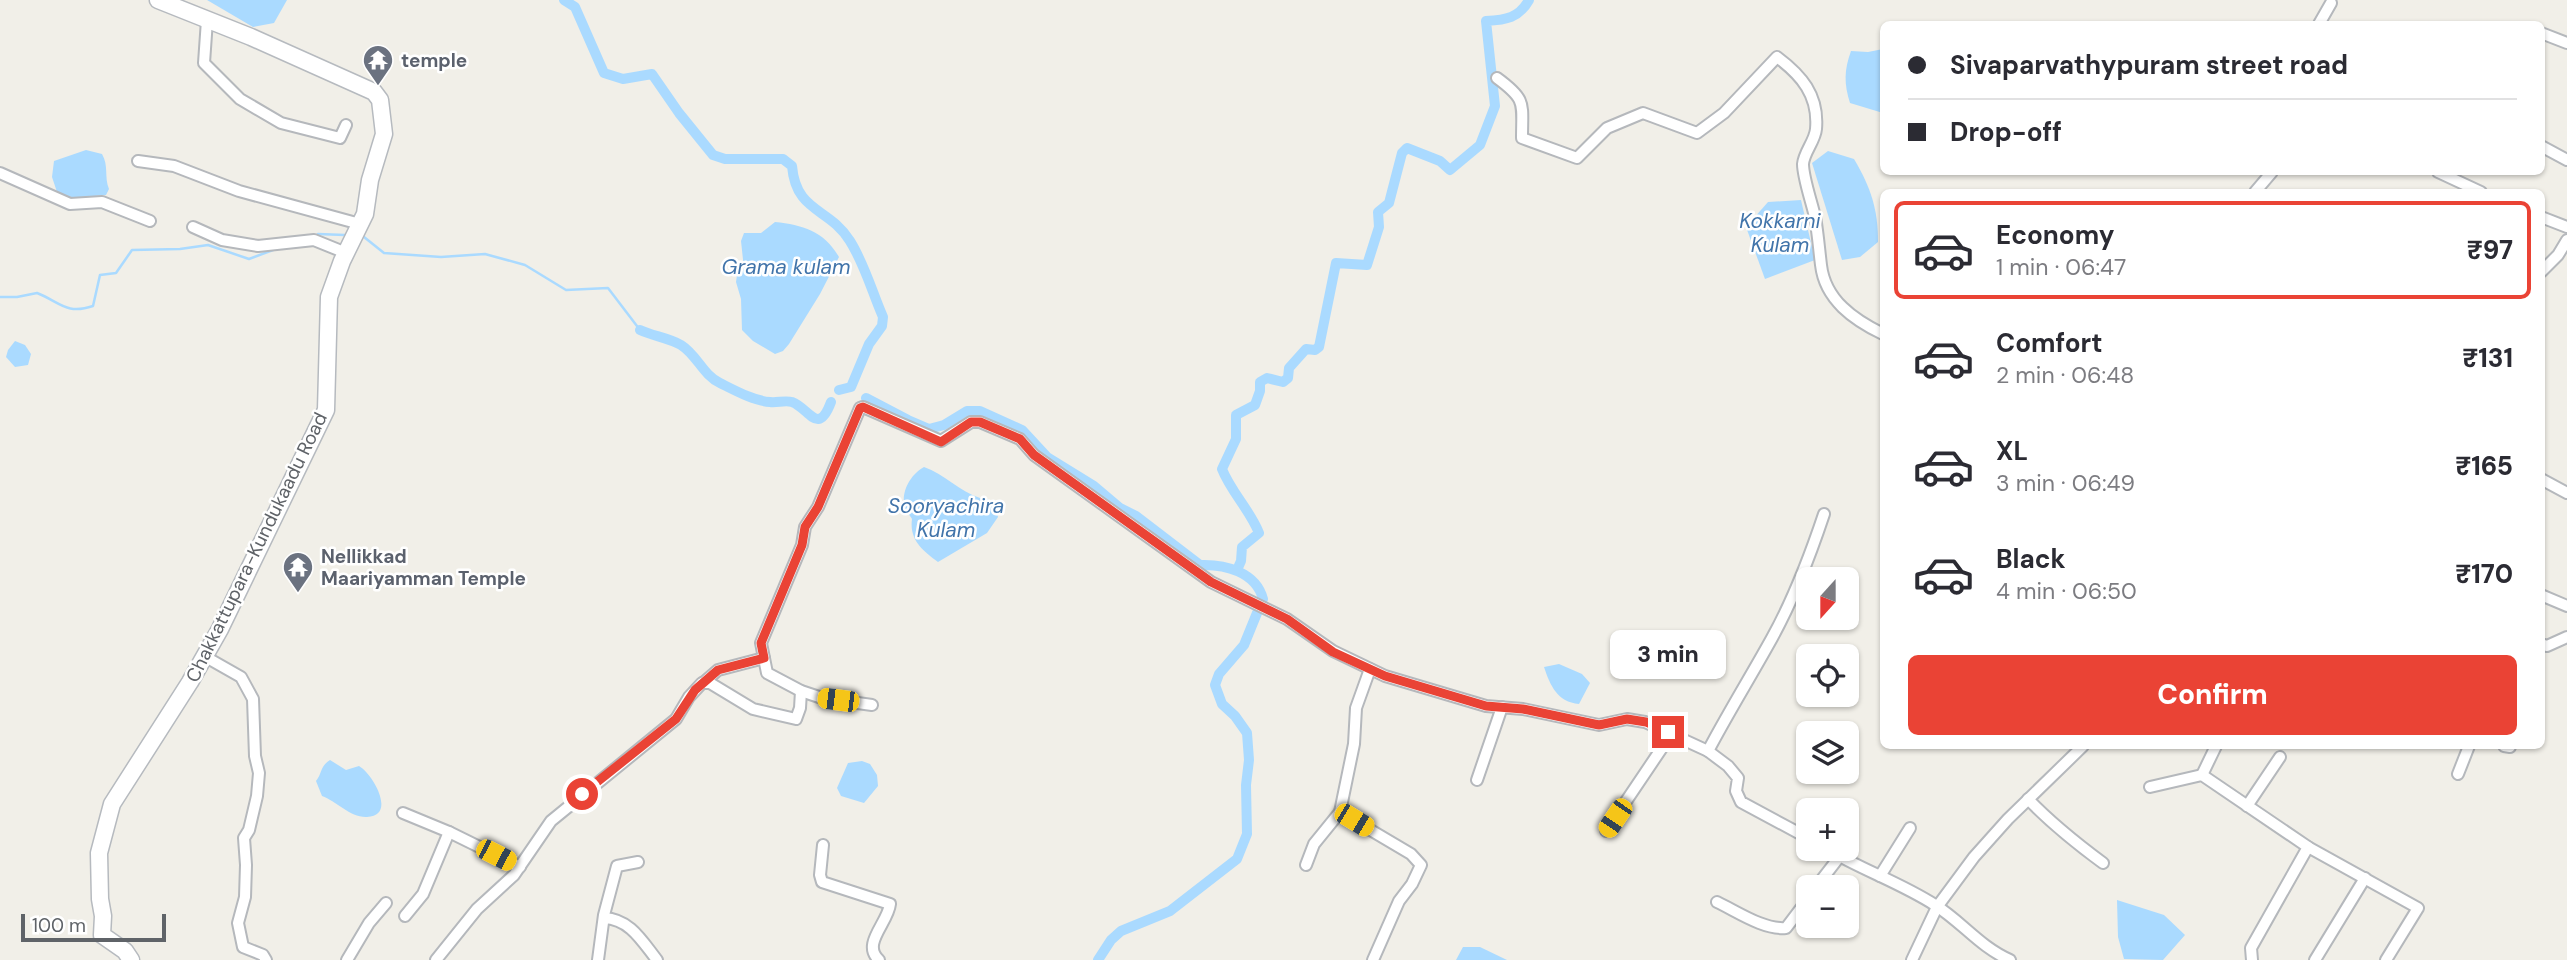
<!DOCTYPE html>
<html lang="en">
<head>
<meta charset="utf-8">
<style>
  :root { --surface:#fff; --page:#f7f7f7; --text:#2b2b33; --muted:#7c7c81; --line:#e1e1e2; --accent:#ea4335 }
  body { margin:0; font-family:"DM Sans",sans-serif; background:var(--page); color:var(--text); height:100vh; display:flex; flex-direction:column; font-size:26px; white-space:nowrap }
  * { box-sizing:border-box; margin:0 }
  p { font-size:23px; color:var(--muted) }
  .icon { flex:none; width:38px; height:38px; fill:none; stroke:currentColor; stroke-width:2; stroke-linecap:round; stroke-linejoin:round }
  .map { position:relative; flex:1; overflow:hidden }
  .drawer { position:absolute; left:1880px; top:189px; width:665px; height:560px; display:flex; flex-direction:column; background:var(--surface); border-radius:10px; box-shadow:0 2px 5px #0004 }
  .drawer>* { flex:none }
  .top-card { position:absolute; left:1880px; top:21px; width:665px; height:154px; border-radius:10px; box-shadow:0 2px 5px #0004; display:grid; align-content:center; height:154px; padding:0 28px; background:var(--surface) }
  .needle { width:46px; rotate:201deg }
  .tools { position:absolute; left:1796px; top:567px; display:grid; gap:14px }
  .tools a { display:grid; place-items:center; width:63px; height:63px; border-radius:10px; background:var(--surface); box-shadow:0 2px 5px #0004; font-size:35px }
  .scale { position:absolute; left:21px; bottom:18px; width:145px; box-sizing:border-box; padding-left:7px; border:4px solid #5f6368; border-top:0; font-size:19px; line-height:24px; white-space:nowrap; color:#5f6368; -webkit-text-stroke:5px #fff; paint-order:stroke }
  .end { position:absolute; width:32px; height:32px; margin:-16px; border:9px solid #ea4335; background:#fff; box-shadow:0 0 0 4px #fff }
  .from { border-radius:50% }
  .bubble { position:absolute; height:49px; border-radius:10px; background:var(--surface); box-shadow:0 2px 5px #0004; font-size:23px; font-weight:800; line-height:49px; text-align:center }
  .car { position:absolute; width:21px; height:42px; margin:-21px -10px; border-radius:9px; box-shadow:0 0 5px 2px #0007; background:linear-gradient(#f5c518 24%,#345 0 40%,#f5c518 0 76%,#345 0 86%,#f5c518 0) }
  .top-card b { display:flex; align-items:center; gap:24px; height:66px; font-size:26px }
  .top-card b+b { border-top:2px solid var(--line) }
  .top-card i { width:18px; height:18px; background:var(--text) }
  ul { padding:12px 0 0; list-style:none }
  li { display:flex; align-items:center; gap:21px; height:98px; margin:0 14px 10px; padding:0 14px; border:4px solid transparent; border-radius:10px }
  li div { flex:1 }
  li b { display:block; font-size:26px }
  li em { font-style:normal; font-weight:800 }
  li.current { border-color:var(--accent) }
  li>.icon { width:63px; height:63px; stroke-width:1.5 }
  .button { display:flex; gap:14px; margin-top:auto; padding:14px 28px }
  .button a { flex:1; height:80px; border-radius:10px; background:var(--accent); color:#fff; font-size:28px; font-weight:800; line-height:80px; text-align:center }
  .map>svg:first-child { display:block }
</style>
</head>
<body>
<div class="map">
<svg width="2567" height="960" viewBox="0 0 2567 960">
  <rect width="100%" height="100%" fill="#f1efe8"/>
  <g fill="#aadaff">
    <polygon points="207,0 287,0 274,23 253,27"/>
    <path d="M1883,49V113L1850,103C1844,84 1844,70 1851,51L1868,52Z"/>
    <path d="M86,150L102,154C109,166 104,177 109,189L106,195L74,198L57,192L52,177L54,161Z"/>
    <path d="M1828,151L1854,159C1871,188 1878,209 1878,242L1860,257L1842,260L1812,163Z"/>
    <polygon points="1801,200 1815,260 1765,279 1746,227 1768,202"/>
    <path d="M775,222C803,225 824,231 839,257L820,294L789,344L783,351L775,354L753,341L742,330L741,299L736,282L737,275L744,269L741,241L744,233H761Z"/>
    <polygon points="15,341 25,345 31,354 28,365 15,367 6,357 8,350"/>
    <path d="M924,467C944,474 959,491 980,498C990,501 983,495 991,502C996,506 997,510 998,517L987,533L938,562C923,551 909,540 912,519C910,515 906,512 905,508C900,492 911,474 924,467Z"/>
    <path d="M1559,664L1582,674L1590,683L1579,704C1557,702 1550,685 1544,667Z"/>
    <path d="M330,760L346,770L359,766C373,774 397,816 367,817C351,818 336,801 322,796L316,781C322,774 320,766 330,760Z"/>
    <polygon points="862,761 870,764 877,775 878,786 864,803 841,796 837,788 848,763"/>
    <polygon points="2117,900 2164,915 2185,935 2163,960 2124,959 2118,937"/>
    <polygon points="1463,947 1480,947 1507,960 1456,960"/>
  </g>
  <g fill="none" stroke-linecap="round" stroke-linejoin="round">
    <g stroke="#aadaff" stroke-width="2.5">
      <polyline points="318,234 345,235"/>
      <polyline points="364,237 384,253 441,257 485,254 525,265 566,290 608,288 640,330"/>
      <path d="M0,297H17L37,293C60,302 66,315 93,306L100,275L116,273L132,250L180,249L208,245L249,259L273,250"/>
    </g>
    <g stroke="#aadaff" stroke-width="10">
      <path d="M564,0L575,7L604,73L623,79L652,74L679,113L713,155L725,159H783L792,166C796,213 829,207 850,241C865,265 872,292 883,317L882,326L869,344L851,387L839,390"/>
      <path d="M640,330C653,336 669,338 681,345C697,355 703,375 720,383C734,390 754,401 770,402C777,403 785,400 792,402C809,408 818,437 831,402"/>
      <path d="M866,398L908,420L929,429L944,425L967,411H980L1022,430L1047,457L1094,486L1120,508L1136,516L1200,565C1225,564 1256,572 1263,599"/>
      <path d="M1237,570L1241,561L1242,547L1259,533C1250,510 1231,492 1222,469L1236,439V415L1255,405L1260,391V382L1267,378L1283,382L1288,378L1289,368L1306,349L1315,350L1319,347L1336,263L1367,265L1379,227L1378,212L1389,203L1402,153L1407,148L1440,161L1450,170L1480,145L1495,106L1486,21C1506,20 1519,18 1529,0"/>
      <polyline points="1098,960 1111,940 1121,931 1170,911 1237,859 1247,834 1246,785 1249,760 1247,733 1235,716 1222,704 1215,685 1219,674 1244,645 1257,613"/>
    </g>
    <g stroke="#b5b8bc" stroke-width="14">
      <g id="street">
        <polyline points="207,20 204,63 240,99 281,123 340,138 346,125"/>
        <polyline points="2319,24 2331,3"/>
        <polyline points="2541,33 2567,43"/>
        <path d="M1497,78C1527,100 1522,103 1522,138L1577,158L1607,128L1643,113L1697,133L1724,113L1777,57C1801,75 1819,95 1816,129C1815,141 1804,152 1803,164C1803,178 1812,203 1815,217C1818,234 1819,249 1821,265C1825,300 1854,320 1883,334"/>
        <polyline points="2541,146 2567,160"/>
        <polyline points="138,161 174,166 239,191 360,224"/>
        <polyline points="2438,172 2481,192"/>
        <polyline points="0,173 70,204 102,202 150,221"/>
        <polyline points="2255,192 2272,172"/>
        <polyline points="2541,217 2567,227"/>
        <polyline points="193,227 222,240 258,246 314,240 346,253"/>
        <polyline points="2541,272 2558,255 2567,240"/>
        <polyline points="2541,479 2567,493"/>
        <polyline points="2541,595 2567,606"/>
        <polyline points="2541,644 2547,646 2567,637"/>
        <polyline points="204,656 241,677 253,699 255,756 259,773 257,796 249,830 244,838 246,865 245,897 238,923 243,947 263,955 266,960"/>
        <polyline points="703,683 718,670 764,658"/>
        <polyline points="872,705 822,698 801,691 767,673 761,643 802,545 805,527 818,507 860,408 863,407 941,441 971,422 980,422 1020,439 1034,455 1211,582 1287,619 1333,651 1385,676 1486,706 1523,709 1599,725 1627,719 1645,722 1708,751 1728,766 1738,778 1736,791 1741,802 1808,838"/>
        <polyline points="2504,746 2510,747"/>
        <path d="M1708,751C1728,713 1751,676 1772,638C1793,600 1810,556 1824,514"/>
        <polyline points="2458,774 2469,746"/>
        <polyline points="2202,775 2216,746"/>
        <polyline points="1477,780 1502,707"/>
        <polyline points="2150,787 2202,775 2308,847 2251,948 2252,960"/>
        <path d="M2028,799C2052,824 2076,843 2103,863"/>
        <polyline points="2247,806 2280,757"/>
        <polyline points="1340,812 1354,744 1356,708 1370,669"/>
        <polyline points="403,813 449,832 520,867"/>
        <polyline points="1606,831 1672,733"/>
        <path d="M823,845L820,875L822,882L890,904C888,923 861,944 879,960"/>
        <polyline points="2308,847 2418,908 2386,960"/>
        <path d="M1827,849C1862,870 1901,883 1935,905C1962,922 1980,947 2010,960"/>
        <polyline points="1306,865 1314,844 1340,812 1411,854 1421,865 1412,884 1399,901 1373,960"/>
        <polyline points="1880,876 1910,828"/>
        <polyline points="1816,887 1840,856"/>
        <path d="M1717,902C1738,912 1764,930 1786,928L1808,899"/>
        <polyline points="405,916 423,894 449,832"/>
        <path d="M604,918C630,919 642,941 657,960"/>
        <polyline points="347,960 369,923 386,903"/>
        <polyline points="436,960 477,909 514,875 551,821 676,719 689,697 702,683 710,683 753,709 796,719 800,708 801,691"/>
        <polyline points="598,960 604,915 617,866 638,862"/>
        <polyline points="1912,960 1937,907 1974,857 2008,819 2083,746"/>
        <polyline points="2315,960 2365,878"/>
      </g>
    </g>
    <g stroke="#b6babf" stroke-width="19">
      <polyline id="secondary" points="131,960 125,951 102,935 103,916 100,899 99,853 112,804 190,682 220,629 326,410 329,297 342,261 365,214 370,180 384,134 380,100 374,92 251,37 158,0"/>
    </g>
    <use href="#street" stroke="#fff" stroke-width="10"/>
    <use href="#secondary" stroke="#fff" stroke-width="16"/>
  </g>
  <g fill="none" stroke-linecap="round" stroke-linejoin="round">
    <polyline stroke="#ea4335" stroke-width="9" points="582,794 676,719 695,690 718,670 764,658 761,643 802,545 805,527 818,507 860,408 863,407 941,442 971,422 980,422 1020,439 1034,455 1211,582 1287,619 1333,652 1385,676 1486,706 1523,709 1599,725 1627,719 1646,722 1668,732"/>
  </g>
  <defs>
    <g id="temple-pin" transform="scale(1.575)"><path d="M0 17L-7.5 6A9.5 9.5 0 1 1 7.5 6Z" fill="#6b7280" stroke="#fff"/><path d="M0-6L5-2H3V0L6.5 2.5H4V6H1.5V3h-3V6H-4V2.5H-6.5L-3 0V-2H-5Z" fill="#fff"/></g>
  </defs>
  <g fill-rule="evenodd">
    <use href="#temple-pin" x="378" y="60"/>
    <use href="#temple-pin" x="298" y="567"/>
  </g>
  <g text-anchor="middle" stroke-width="5" stroke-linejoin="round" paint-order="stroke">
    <g font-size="19" font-weight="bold" fill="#5b616d" stroke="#fff" text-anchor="start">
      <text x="401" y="67">temple</text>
      <text x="321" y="563">Nellikkad<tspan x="321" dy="22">Maariyamman Temple</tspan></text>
    </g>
    <g font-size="19" fill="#5f6368" stroke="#fff">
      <text transform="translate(256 547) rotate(-64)" y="7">Chakkattupara-Kundukaadu Road</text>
    </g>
    <g font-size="21" font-style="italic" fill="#4174aa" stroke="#fff">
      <text x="1780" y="228">Kokkarni<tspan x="1780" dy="24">Kulam</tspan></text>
      <text x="786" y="274">Grama kulam</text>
      <text x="946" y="513">Sooryachira<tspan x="946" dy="24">Kulam</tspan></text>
    </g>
  </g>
</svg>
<div class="tools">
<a><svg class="needle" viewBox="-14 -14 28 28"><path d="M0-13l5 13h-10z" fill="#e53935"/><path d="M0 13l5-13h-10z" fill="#7c7c81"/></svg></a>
<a><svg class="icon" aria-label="locate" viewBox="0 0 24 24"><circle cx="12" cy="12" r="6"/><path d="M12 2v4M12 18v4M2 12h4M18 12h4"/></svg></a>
<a><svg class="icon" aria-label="layers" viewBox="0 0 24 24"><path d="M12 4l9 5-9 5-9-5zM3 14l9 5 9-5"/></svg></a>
<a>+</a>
<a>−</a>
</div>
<div class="scale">100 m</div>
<i class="end from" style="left:582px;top:794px"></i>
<i class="end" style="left:1668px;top:732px"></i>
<div class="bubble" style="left:1610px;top:630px;width:116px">3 min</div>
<i class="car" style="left:838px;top:700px;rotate:277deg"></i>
<i class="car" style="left:1615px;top:818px;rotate:214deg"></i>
<i class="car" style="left:1354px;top:820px;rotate:121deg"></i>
<i class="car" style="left:496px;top:855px;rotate:117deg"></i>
<div class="top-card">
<b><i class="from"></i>Sivaparvathypuram street road</b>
<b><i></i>Drop-off</b>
</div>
<section class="drawer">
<ul>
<li class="current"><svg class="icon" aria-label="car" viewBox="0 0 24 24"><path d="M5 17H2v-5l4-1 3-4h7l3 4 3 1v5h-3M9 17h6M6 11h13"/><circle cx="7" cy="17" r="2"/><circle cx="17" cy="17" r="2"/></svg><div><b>Economy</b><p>1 min · 06:47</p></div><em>₹97</em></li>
<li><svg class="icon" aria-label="car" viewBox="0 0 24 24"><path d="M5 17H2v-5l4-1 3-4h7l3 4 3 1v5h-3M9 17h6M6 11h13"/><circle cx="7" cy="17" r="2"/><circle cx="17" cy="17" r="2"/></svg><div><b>Comfort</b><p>2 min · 06:48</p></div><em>₹131</em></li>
<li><svg class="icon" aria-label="car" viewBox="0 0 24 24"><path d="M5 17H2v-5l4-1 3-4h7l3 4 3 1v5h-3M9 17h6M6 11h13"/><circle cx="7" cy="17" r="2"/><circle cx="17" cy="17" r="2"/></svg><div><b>XL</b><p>3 min · 06:49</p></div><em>₹165</em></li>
<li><svg class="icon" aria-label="car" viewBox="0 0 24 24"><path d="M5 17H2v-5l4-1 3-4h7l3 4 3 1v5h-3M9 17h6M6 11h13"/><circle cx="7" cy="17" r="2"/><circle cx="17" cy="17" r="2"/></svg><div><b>Black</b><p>4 min · 06:50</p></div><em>₹170</em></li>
</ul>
<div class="button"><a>Confirm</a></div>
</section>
</div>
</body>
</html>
